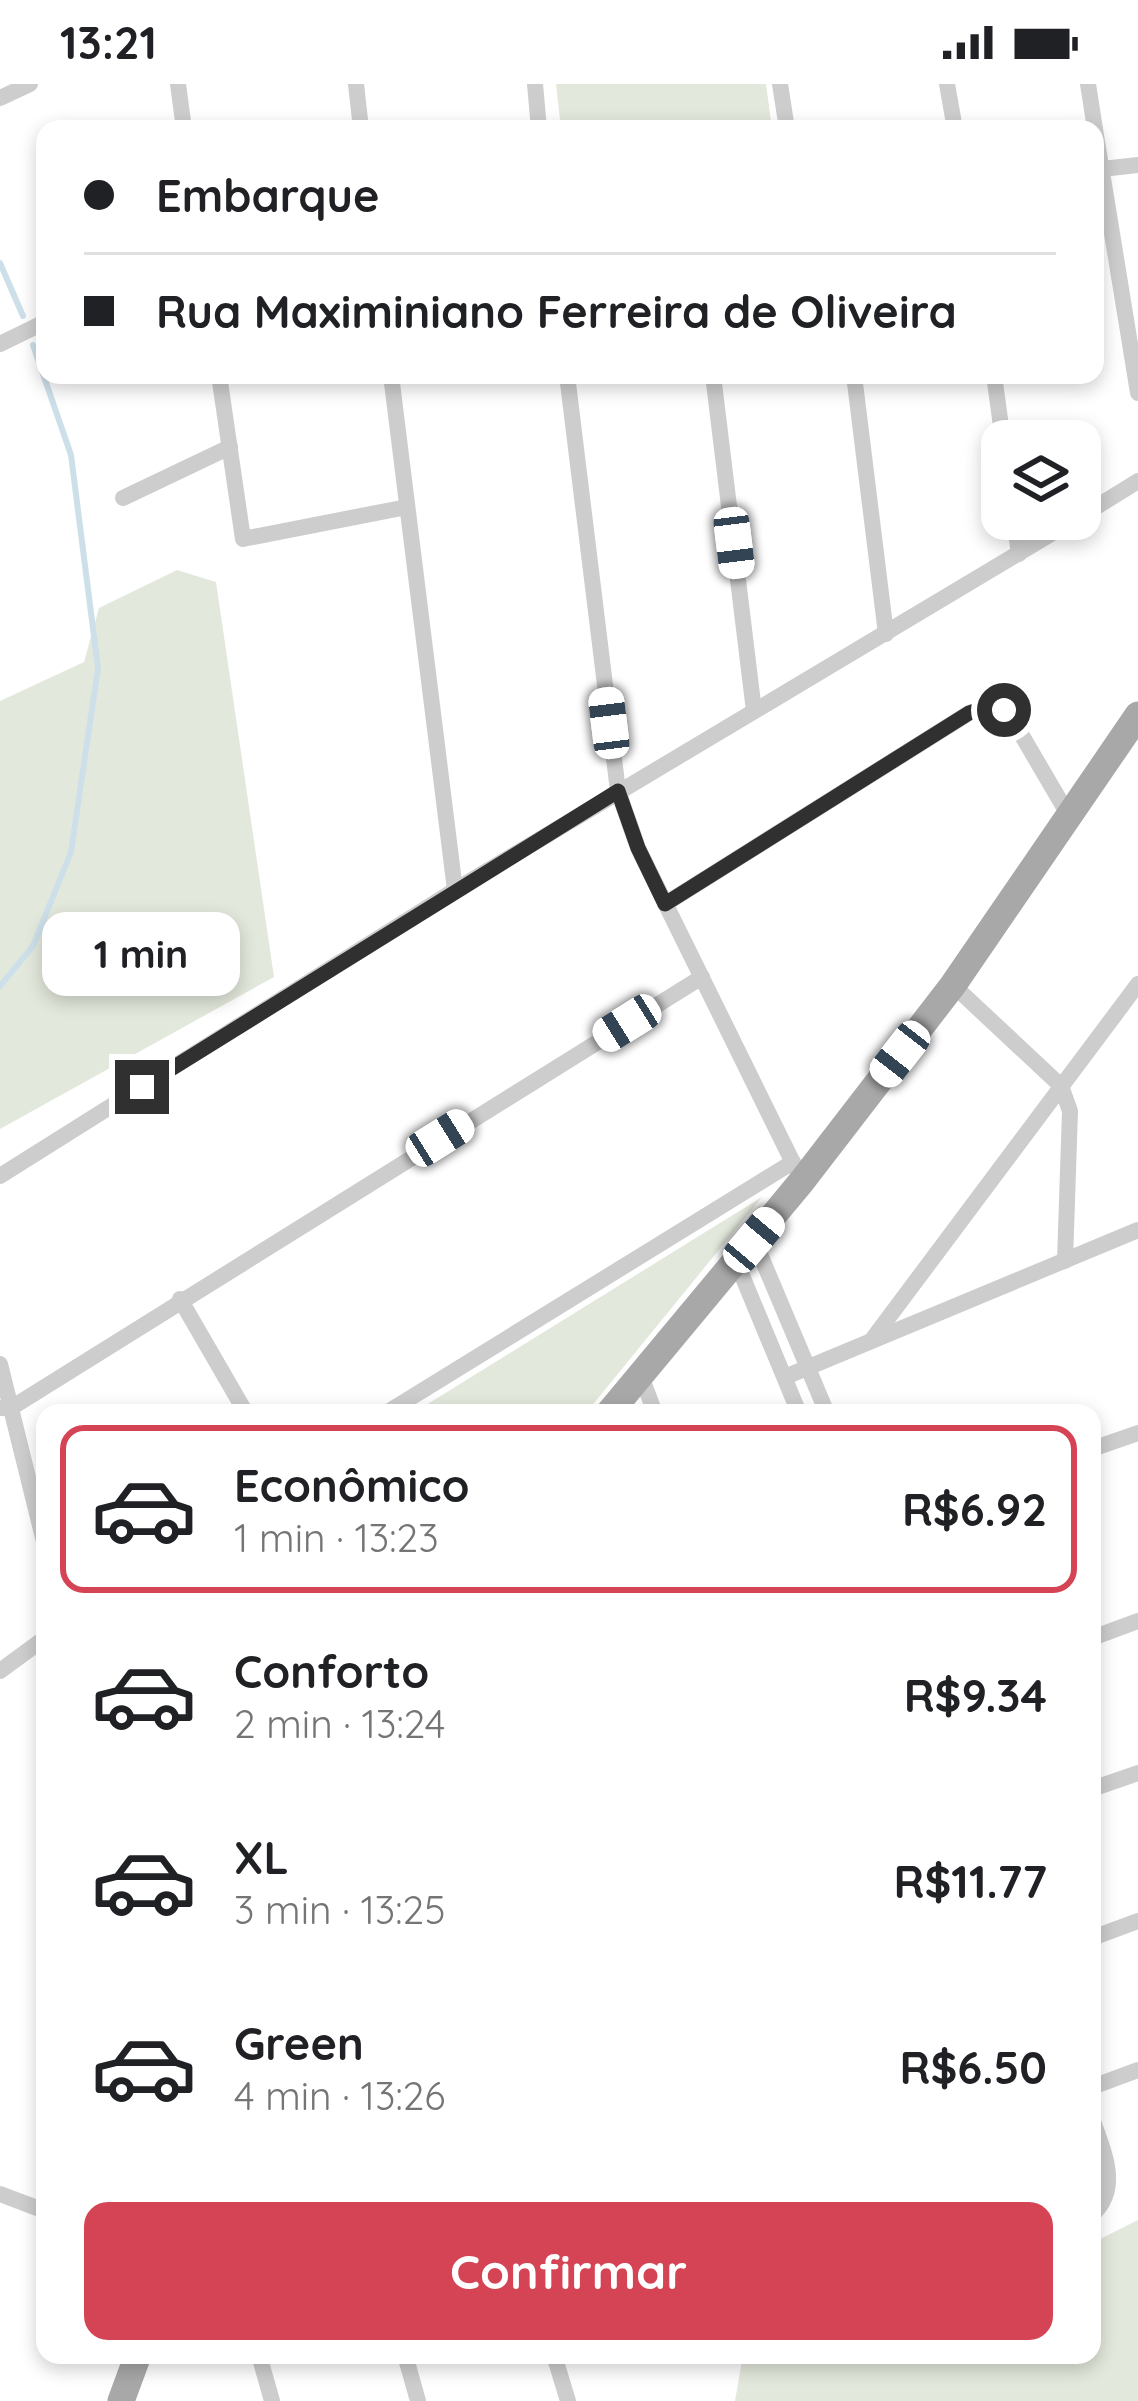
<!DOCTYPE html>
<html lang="pt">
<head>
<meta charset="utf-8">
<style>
  :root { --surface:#fff; --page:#f6f6f6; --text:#202124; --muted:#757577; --line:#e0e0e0; --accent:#d54455 }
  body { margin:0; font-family:Quicksand,sans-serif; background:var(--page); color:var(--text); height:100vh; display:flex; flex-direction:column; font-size:45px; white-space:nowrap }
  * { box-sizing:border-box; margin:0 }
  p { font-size:39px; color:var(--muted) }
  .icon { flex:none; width:66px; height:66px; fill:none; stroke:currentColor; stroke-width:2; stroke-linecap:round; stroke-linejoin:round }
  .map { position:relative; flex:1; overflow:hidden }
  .panel { position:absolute; left:36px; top:1320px; width:1065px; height:960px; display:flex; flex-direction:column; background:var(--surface); border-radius:24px; box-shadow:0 6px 18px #0003 }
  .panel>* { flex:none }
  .hud { position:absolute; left:36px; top:36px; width:1068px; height:264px; border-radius:24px; box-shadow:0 6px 18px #0003; display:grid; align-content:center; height:264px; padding:0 48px; background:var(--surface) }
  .tools { position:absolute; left:981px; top:336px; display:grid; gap:24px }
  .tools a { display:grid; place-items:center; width:120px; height:120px; border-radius:24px; background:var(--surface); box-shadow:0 6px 18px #0003; font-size:60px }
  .end { position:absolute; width:54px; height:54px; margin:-27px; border:15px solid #303030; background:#fff; box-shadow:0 0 0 6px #fff }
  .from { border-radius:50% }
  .bubble { position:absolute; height:84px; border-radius:24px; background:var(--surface); box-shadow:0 6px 18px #0003; font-size:39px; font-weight:800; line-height:84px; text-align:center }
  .car { position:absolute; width:36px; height:72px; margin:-36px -18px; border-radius:15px; box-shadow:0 0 9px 3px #0007; background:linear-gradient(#fff 24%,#345 0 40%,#fff 0 76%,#345 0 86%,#fff 0) }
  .hud b { display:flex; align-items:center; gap:42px; height:114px; font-size:45px }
  .hud b+b { border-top:3px solid var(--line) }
  .hud i { width:30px; height:30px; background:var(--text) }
  ul { padding:21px 0 0; list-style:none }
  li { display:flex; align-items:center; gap:36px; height:168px; margin:0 24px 18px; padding:0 24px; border:6px solid transparent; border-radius:24px }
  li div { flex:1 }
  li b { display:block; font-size:45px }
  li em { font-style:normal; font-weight:800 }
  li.active { border-color:var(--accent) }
  li>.icon { width:108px; height:108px; stroke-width:1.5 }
  .button { display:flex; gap:24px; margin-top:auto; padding:24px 48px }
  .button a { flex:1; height:138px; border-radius:24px; background:var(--accent); color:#fff; font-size:48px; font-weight:800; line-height:138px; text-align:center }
  .status { display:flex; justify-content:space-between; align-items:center; height:84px; padding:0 60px; background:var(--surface); direction:ltr }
  .status svg { height:33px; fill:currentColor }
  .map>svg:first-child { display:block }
</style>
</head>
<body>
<div class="status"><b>13:21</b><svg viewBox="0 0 49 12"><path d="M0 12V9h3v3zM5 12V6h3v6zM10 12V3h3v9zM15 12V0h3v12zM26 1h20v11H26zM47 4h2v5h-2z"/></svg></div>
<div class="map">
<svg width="1138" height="2317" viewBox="0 0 1138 2317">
  <rect width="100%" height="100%" fill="#fff"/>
  <g fill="#e3e8dc">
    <polygon points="556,0 766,0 772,45 561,45"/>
    <polygon points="177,486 216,498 274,893 0,1045 0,617 84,578 99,524"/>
    <polygon points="762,1113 586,1329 413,1329"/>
    <polygon points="1138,2136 1138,2317 735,2317 743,2271 1092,2271 1092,2159"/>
  </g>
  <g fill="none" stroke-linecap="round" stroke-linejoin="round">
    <g stroke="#cde0e9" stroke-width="6">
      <polyline points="0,179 23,232"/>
      <polyline points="0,902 33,862 71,768 98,584 71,371 33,261"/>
    </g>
    <g stroke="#cdcdcd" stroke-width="16">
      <polyline points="178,0 184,45"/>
      <polyline points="356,0 361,45"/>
      <polyline points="535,0 539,45"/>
      <polyline points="780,0 787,45"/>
      <polyline points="947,0 955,45"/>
      <polyline points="1088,0 1095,45"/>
      <polyline points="0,14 30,0"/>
      <polyline points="1095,45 1138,309"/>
      <polyline points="1102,85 1138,81"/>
      <polyline points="0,260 45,238"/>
      <polyline points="219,291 243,455 407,423"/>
      <polyline points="391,291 455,806"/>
      <polyline points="567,291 618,707 638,764 802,1097"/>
      <polyline points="713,291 754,627"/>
      <polyline points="854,291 886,550"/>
      <polyline points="994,291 1003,357"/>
      <polyline points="123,414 230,363"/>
      <polyline points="1080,433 1138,397"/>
      <polyline points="1014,435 1019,470"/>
      <polyline points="665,820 969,629 992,621 1003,626 1014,638 1069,732"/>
      <polyline points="953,901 1061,1002 1070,1027 1065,1177"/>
      <polyline points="0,1092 455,806 1076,435"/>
      <polyline points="754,1156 827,1329"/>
      <polyline points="736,1177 799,1329"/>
      <polyline points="180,1215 246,1329"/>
      <polyline points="871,1257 1138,900"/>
      <polyline points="0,1280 45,1462"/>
      <polyline points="641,1292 655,1329"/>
      <polyline points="785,1293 1138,1146"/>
      <polyline points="0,1324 11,1324 702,893"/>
      <polyline points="386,1329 793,1078"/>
      <polyline points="1092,1365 1138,1349"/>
      <polyline points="1092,1554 1138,1537"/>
      <polyline points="0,1587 45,1554"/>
      <polyline points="1092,1705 1138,1689"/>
      <polyline points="1092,1854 1138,1837"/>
      <polyline points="1092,2003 1138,1986"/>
      <path d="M1092,2034C1103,2067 1122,2104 1092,2131"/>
      <polyline points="1092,2096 1092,2118"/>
      <polyline points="0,2110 45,2127"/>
      <polyline points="259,2271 272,2317"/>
      <polyline points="405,2271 418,2317"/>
      <polyline points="554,2271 568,2317"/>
    </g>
    <g stroke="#a8a8a8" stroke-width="27">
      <polyline points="609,1329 802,1097 953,901 1138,631"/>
      <polyline points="121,2317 138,2271"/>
    </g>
  </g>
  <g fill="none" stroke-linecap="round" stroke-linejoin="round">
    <polyline stroke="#303030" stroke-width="15" points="142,1003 618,707 638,764 665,820 969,629 992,621 1004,626"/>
  </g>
</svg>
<div class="tools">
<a><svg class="icon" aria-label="layers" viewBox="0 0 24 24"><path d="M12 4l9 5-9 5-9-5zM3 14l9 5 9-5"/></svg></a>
</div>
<i class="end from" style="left:1004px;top:626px"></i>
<i class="end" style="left:142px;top:1003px"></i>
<div class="bubble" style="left:42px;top:828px;width:198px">1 min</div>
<i class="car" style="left:734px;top:459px;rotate:173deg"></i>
<i class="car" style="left:609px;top:639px;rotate:353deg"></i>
<i class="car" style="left:627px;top:939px;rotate:238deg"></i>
<i class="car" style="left:900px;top:970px;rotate:218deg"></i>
<i class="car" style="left:440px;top:1054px;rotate:58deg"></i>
<i class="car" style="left:754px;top:1156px;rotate:40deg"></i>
<div class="hud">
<b><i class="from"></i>Embarque</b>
<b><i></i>Rua Maximiniano Ferreira de Oliveira</b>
</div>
<section class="panel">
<ul>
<li class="active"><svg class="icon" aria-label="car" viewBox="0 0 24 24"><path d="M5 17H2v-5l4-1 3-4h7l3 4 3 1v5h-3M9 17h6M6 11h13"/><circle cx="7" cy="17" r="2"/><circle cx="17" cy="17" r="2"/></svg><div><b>Econômico</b><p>1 min · 13:23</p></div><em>R$6.92</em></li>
<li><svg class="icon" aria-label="car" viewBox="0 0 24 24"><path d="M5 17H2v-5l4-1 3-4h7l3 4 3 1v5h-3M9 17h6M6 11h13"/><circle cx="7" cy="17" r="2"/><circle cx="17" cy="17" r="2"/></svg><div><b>Conforto</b><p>2 min · 13:24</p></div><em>R$9.34</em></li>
<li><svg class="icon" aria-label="car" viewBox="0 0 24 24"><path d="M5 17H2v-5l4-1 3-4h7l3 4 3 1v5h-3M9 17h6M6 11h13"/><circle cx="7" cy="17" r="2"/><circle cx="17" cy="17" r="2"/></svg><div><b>XL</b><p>3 min · 13:25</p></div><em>R$11.77</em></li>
<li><svg class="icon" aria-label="car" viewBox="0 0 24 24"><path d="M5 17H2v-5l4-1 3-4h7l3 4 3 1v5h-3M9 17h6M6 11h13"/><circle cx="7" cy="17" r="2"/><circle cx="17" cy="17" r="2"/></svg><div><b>Green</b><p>4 min · 13:26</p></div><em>R$6.50</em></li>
</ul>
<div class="button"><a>Confirmar</a></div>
</section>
</div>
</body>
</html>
